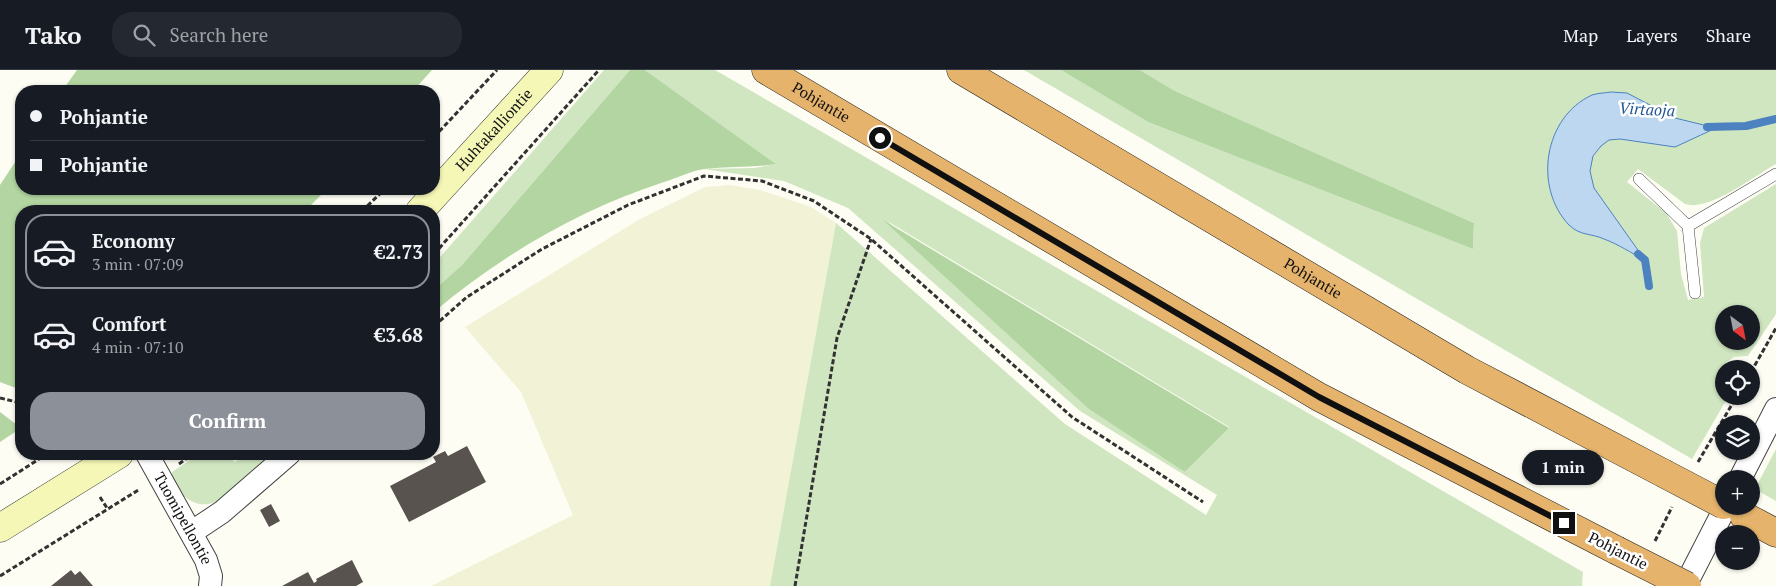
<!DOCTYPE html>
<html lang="en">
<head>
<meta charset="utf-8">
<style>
  :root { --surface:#171b24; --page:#242831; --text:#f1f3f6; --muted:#9ea1a6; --line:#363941; --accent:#8c9099 }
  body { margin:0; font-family:"PT Serif",serif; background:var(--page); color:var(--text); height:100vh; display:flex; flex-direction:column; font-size:19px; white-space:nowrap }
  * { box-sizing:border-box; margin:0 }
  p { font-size:16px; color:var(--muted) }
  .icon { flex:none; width:28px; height:28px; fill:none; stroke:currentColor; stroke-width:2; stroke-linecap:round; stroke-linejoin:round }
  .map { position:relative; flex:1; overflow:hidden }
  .drawer { position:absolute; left:15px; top:135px; width:425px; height:255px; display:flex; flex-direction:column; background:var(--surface); border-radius:20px; box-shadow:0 1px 4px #0004 }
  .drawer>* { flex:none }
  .guide { position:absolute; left:15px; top:15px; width:425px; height:110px; border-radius:20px; box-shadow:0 1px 4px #0004; display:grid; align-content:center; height:110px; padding:0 15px; background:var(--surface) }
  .needle { width:32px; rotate:148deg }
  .fabs { position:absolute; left:1715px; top:235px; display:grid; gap:10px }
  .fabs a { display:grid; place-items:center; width:45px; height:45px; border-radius:50%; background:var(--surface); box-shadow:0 1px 4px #0004; font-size:25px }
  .end { position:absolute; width:22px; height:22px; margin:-11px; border:6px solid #101010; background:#fff; box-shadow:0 0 0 2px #fff }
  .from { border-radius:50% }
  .bubble { position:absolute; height:35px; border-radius:18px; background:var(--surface); box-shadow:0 1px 4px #0004; font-size:16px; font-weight:700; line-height:35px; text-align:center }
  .guide b { display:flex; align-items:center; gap:18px; height:48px; font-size:19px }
  .guide b+b { border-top:1px solid var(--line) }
  .guide i { width:12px; height:12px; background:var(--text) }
  ul { padding:9px 0 0; list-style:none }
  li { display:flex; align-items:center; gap:15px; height:75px; margin:0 10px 8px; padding:0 5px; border:2px solid transparent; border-radius:20px }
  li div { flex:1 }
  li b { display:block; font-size:19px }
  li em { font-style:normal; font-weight:700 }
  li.selected { border-color:var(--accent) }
  li>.icon { width:45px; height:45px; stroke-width:1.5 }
  .cta { display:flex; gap:10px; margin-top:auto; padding:10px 15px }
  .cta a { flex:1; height:58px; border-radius:20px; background:var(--accent); color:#fff; font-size:20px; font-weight:700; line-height:58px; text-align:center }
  header { display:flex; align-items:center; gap:30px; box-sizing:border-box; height:70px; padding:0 25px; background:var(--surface); border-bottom:1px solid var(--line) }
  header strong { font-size:24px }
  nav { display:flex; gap:28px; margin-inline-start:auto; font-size:18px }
  .search { width:350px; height:45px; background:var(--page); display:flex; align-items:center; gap:12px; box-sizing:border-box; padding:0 18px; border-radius:20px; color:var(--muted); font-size:19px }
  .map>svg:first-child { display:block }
</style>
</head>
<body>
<header>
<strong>Tako</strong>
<div class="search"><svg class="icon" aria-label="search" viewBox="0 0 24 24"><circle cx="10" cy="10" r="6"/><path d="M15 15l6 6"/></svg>Search here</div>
<nav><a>Map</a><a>Layers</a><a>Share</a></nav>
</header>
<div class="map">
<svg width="1776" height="516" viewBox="0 0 1776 516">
  <rect width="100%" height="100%" fill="#fefdf4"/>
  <polygon fill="#f1f2d6" points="730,115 760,120 785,128 811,137 836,153 770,516 431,516 573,445 521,322 465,257 640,149 705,117"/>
  <g fill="#cfe6c0" fill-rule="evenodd">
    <polygon points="604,0 630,0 462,195 434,220 434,194"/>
    <path d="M645,0H715L1583,502L1582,516H770L836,153L1065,354L1206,445L1217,425L1080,341L848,138L784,111L704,99L754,98L776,94ZM887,151L1229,357V358L1185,402Z"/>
    <path d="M1024,0H1061L1148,52L1473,179L1474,153L1175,21L1140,0H1776V94C1754,106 1709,142 1685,134L1638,99L1627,112L1666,143L1677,161L1681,204L1688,230L1704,227L1700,173L1704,158L1776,114V244L1748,286L1734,287L1724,294V326L1728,327L1692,389ZM1724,244H1751V271H1724Z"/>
    <polygon points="1776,379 1776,431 1755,419"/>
    <path d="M199,384H229L234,392L253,384H272C250,404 215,454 184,426C178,421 171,409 172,402Z"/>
  </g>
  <g fill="#b2d5a1">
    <polygon points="77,0 432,0 413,21 62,21"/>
    <path d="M630,0H645L776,94C752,98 728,96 704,99C691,101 677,108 664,112C581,139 501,185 434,242V220L462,195Z"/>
    <polygon points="1061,0 1140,0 1175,21 1474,153 1473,179 1148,52"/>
    <polygon points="21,83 21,119 327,119 305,141 21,141 21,320 0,312 0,115"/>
    <polygon points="883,150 1229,358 1185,402 1089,339"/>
    <polygon points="0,342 21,358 0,372"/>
  </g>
  <path fill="#bed7f0" stroke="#4c82c0" d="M1611,22L1627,23L1675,48L1716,58L1675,77L1620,69L1609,70L1601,76L1593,86L1590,101L1594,118L1645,190C1631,183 1618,174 1604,169C1591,163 1580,166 1569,155C1533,117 1544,47 1592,25C1598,23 1605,23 1611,22Z"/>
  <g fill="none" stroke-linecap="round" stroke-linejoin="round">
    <g stroke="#4c82c0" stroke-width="8">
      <polyline points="1707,57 1746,56 1776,49"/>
      <polyline points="1638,184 1645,190 1649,216"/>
    </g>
  </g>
  <g fill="#58534e">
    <polygon points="467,376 486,412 409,452 390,416 436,392 433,387 445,381 448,386"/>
    <polygon points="271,434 280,451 269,457 260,440"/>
    <polygon points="352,490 363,512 356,516 282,516 308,502 314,513 317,511 316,509"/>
    <polygon points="71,500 75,505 80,501 93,516 51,516"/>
  </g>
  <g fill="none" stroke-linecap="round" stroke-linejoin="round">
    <g stroke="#434343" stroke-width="12">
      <g id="lane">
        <polyline points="1639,109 1688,156 1695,223"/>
        <polyline points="1688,156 1776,104"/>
      </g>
    </g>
    <g stroke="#434343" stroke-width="24">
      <g id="street">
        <path id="s1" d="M147,384L206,490L211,506L210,516"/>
        <polyline points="1740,409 1776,339"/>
        <polyline points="192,462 222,442 289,384"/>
        <polyline points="1685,516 1726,436"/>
      </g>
    </g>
    <g stroke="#323232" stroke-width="29">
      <g id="secondary">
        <path id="s2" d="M420,141L549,0"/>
        <polyline points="0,458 119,384"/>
      </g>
    </g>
    <g stroke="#212121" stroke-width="29">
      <g id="highway">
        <path id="s3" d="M766,0L1319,327L1616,480"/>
        <path id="s4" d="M961,0L1467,300L1663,403"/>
        <polyline points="1744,446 1776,463"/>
      </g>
    </g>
    <g stroke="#323232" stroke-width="3" stroke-dasharray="5 2.5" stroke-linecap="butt">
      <polyline points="434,67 497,0"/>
      <polyline points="362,141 385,119"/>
      <polyline points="434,184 599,0"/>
      <polyline points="434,256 467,227 542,179 628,135 704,106 762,111 814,131 871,169 1072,347 1203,432"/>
      <polyline points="1751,302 1776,258"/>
      <polyline points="0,328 21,333"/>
      <polyline points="1698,392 1737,326"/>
      <polyline points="179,394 193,384"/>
      <polyline points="0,414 47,384"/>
      <polyline points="100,427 107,438"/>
      <polyline points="1655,471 1672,437"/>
      <polyline points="0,506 140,419"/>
      <polyline points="795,516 837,268 871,169"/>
    </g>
    <use href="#lane" stroke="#fff" stroke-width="11"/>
    <use href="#street" stroke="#fff" stroke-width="22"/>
    <use href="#secondary" stroke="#f5f7b7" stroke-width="28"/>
    <use href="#highway" stroke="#e5b36b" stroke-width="28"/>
    <g stroke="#212121" stroke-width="29" stroke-linecap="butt">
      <g id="highway-bridge">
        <polyline points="1663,403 1724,435"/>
        <polyline points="1616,480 1687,516"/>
      </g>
    </g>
    <use href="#highway-bridge" stroke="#e5b36b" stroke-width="28"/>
  </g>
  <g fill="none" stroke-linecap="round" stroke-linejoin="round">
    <polyline stroke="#101010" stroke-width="6" points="880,68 1319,327 1564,453"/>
  </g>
  <g text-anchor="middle" stroke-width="5" stroke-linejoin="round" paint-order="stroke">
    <g font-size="15" fill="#101010" stroke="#fff">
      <text dy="5" stroke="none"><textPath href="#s3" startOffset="64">Pohjantie</textPath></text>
      <text dy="5" stroke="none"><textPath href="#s2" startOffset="110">Huhtakalliontie</textPath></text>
      <text dy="5" stroke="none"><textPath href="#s4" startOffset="409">Pohjantie</textPath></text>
      <text dy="5" stroke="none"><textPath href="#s1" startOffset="74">Tuomipellontie</textPath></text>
      <text transform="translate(1618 481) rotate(27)" y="5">Pohjantie</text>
    </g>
    <g font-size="16" font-style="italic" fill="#255696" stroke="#fff">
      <text transform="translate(1647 39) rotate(3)" y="6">Virtaoja</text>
    </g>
  </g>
</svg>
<div class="fabs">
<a><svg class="needle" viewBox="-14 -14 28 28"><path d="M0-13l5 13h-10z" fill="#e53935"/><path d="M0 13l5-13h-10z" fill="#9ea1a6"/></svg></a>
<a><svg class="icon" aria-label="locate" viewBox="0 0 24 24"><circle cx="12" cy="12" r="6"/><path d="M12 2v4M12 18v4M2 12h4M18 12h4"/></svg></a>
<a><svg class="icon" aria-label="layers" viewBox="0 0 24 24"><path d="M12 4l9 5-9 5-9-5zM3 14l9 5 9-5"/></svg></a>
<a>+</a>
<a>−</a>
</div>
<i class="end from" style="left:880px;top:68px"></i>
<i class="end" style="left:1564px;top:453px"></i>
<div class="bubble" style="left:1522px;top:380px;width:82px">1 min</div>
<div class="guide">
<b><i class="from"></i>Pohjantie</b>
<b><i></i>Pohjantie</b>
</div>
<section class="drawer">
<ul>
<li class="selected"><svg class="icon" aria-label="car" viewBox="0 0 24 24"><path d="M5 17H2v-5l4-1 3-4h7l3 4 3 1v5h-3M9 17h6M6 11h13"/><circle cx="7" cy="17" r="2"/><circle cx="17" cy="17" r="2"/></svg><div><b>Economy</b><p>3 min · 07:09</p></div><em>€2.73</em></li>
<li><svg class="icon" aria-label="car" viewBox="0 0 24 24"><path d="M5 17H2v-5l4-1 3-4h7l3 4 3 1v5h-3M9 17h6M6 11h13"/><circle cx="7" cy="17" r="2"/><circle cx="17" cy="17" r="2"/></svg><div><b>Comfort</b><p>4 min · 07:10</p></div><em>€3.68</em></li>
</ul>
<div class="cta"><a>Confirm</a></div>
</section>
</div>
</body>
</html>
